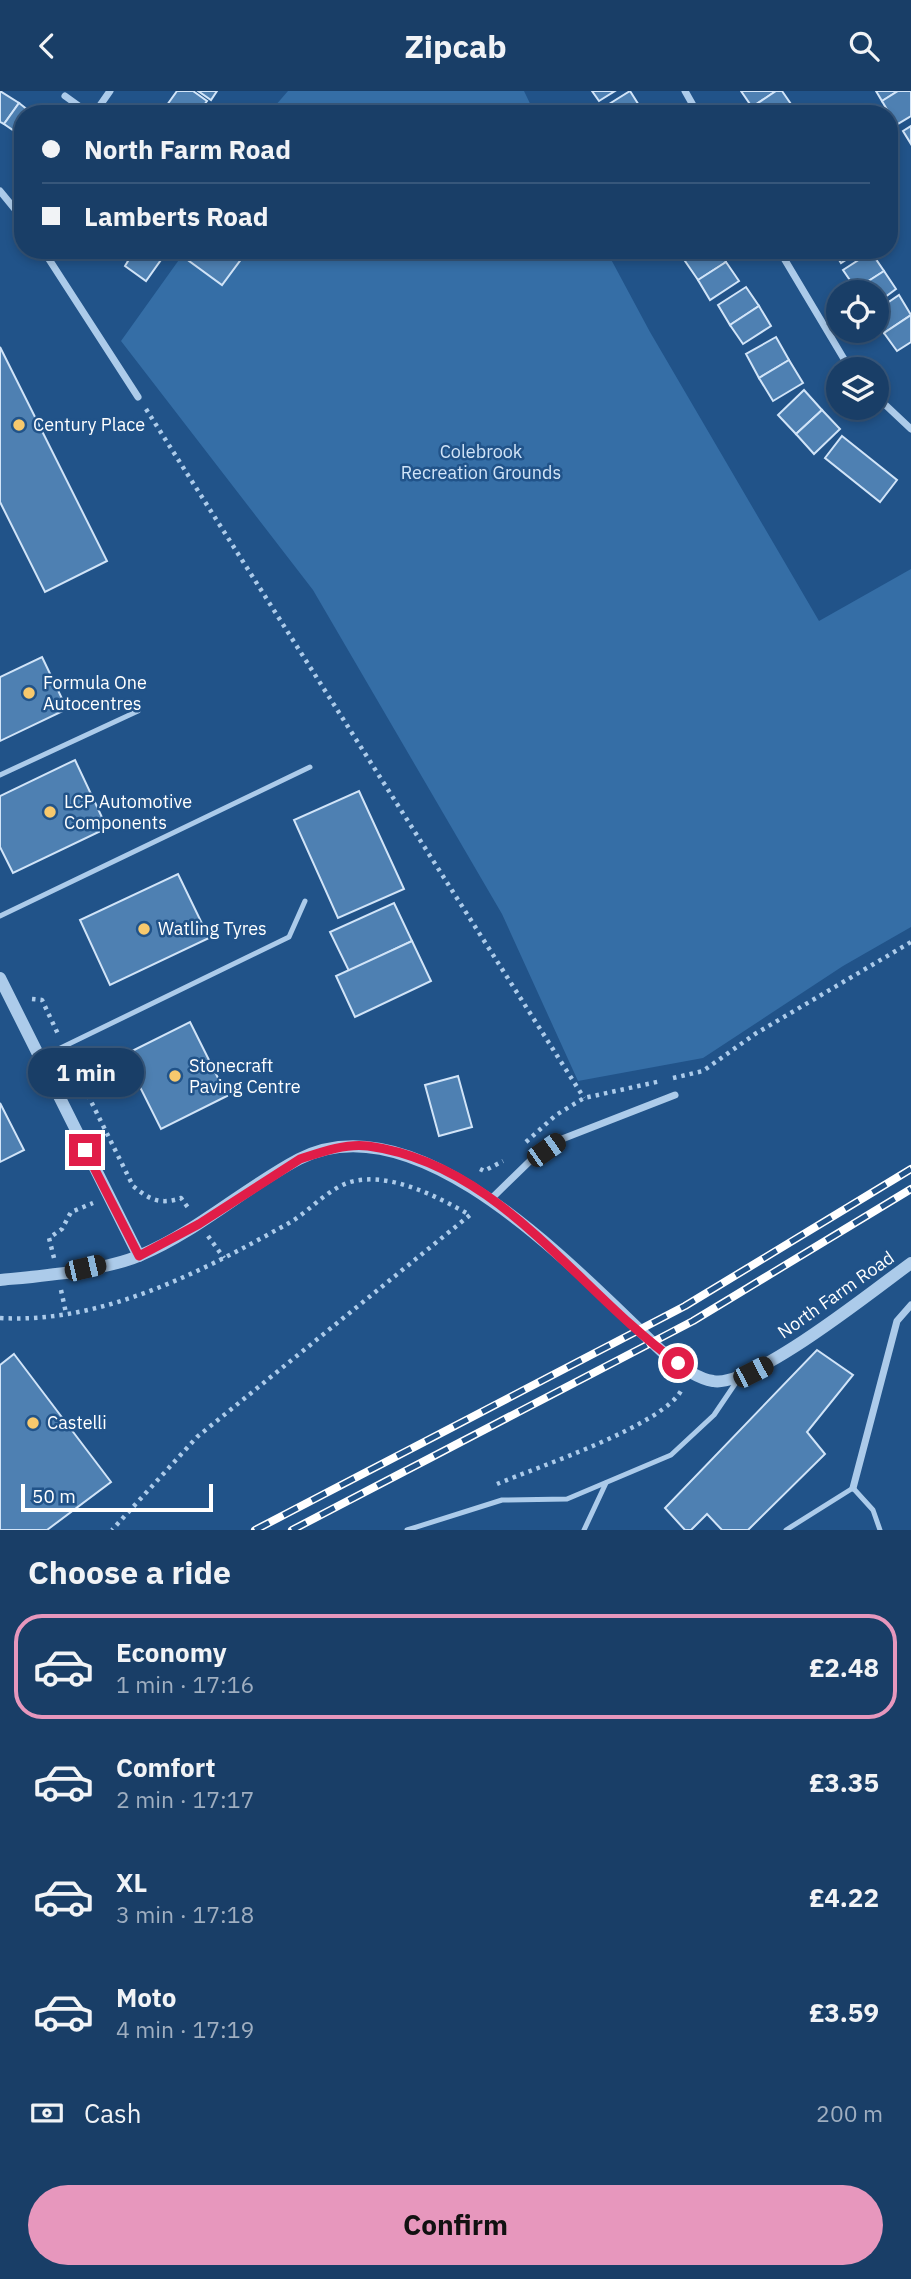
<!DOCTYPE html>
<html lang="en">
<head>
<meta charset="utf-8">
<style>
  :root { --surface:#193e67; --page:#22456d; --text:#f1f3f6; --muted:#9faec0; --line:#37577b; --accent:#e797bd }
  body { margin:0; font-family:"IBM Plex Sans",sans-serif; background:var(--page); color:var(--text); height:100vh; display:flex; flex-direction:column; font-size:26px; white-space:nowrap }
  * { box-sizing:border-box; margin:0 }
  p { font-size:23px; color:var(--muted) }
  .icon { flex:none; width:38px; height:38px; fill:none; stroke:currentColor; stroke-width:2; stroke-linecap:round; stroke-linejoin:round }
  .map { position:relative; height:1439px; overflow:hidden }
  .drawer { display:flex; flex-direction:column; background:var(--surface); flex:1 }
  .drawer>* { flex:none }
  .banner { position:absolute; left:14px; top:14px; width:884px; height:154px; border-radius:28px; box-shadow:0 4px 10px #0003,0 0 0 2px var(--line); display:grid; align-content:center; height:154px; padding:0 28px; background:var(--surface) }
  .fabs { position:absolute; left:826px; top:189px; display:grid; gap:14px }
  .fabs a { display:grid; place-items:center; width:63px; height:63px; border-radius:50%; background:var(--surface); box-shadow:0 4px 10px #0003,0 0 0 2px var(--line); font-size:35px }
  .scale { position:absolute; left:21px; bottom:18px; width:192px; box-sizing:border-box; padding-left:7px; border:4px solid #fff; border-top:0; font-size:19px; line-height:24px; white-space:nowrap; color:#fff; -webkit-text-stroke:5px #215389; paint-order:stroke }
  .end { position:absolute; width:32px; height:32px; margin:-16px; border:9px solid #e11d48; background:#fff; box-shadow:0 0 0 4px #fff }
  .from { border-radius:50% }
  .bubble { position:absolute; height:49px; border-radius:24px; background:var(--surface); box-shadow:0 4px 10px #0003,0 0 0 2px var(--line); font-size:23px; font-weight:800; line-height:49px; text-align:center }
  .car { position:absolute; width:21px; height:42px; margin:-21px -10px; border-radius:9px; box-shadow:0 0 5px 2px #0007; background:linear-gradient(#222 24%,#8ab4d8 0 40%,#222 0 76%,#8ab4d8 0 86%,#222 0) }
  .banner b { display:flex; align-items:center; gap:24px; height:66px; font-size:26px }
  .banner b+b { border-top:2px solid var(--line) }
  .banner i { width:18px; height:18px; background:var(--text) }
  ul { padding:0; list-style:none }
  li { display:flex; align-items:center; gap:21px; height:105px; margin:0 14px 10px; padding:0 14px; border:4px solid transparent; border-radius:28px }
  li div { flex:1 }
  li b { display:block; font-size:26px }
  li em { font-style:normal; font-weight:800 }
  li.on { border-color:var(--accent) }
  li>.icon { width:63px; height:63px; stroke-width:1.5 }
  h2 { padding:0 28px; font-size:32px; line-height:84px }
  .pay { display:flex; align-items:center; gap:18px; height:77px; padding:0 28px; font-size:26px }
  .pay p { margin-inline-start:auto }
  .cta { display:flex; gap:14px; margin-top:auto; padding:14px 28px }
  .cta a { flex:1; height:80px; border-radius:42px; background:var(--accent); color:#111; font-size:28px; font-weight:800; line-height:80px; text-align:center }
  header { display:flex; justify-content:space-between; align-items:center; height:91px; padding:0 28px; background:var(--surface); font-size:32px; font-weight:800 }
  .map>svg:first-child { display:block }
</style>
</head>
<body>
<header><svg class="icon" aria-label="back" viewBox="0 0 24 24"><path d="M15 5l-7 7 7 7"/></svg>Zipcab<svg class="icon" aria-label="search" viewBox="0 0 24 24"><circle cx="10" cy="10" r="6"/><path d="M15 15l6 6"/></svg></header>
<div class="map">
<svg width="911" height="1439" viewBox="0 0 911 1439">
  <rect width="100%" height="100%" fill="#215389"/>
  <g fill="#356ea6">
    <polygon points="288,0 524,0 535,23 268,23"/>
    <polygon points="186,159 606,159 650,241 819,530 911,478 911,836 843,875 703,967 578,990 502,823 313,499 121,250"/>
  </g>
  <g fill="#4e80b2" stroke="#d1e4f8" stroke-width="2">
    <polygon points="0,0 19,12 4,33 0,31"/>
    <polygon points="177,0 193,0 207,10 197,23 179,23 167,14"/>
    <polygon points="198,0 217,0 211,9"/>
    <polygon points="592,0 615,0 599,10"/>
    <polygon points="630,0 642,19 637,23 604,23 601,18"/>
    <polygon points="741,0 776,0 752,16"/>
    <polygon points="776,0 782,0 793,16 783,23 757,23 752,16"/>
    <polygon points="876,0 898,0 882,10"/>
    <polygon points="898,0 911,0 911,25 896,34 882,10"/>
    <polygon points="19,12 33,23 23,23 23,46 4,33"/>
    <polygon points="167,14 179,23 160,23"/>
    <polygon points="911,35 911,53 903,40"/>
    <polygon points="113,159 168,159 146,190 125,175 128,170"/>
    <polygon points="191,159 248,159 222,194 185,167"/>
    <polygon points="701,159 719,159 726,171 698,189 685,170"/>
    <polygon points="833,159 861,159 841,172"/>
    <polygon points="871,161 884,180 856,198 843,179"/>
    <polygon points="726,171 739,190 710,209 698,189"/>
    <polygon points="884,180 896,198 877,212 877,201 858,201 856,198"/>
    <polygon points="746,196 759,215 730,234 718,214"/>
    <polygon points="899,204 911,224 884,242 877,231 877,219"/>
    <polygon points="759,215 771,235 743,253 730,234"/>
    <polygon points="911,224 911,251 897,260 884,242"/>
    <polygon points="776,246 789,269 759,287 746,263"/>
    <polygon points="0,256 107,470 45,501 0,411"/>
    <polygon points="789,269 803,292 773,310 759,287"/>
    <polygon points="804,299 822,319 796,343 778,324"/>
    <polygon points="822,319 840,338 814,363 796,343"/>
    <polygon points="842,345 897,389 880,411 825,367"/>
    <polygon points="42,566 67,618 0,650 0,586"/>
    <polygon points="75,669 107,737 13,782 0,756 0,705"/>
    <polygon points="359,700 404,798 338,827 294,729"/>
    <polygon points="178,783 209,847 110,894 80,829"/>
    <polygon points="394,812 412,850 349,880 330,841"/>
    <polygon points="412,850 431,890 355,926 336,885"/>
    <polygon points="190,931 227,1005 161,1038 124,964"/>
    <polygon points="458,985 472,1036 439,1045 425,994"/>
    <polygon points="0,1012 24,1059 0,1071"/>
    <polygon points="817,1259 853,1284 807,1341 825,1363 748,1439 722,1439 707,1423 691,1439 685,1439 665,1417"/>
    <polygon points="14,1263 111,1391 47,1439 0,1439 0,1274"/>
  </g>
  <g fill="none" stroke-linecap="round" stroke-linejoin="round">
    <g stroke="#accbea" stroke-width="4.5" stroke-dasharray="3.5 5" stroke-linecap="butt">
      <polyline points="146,318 584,1007"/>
      <polyline points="32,908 42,909 58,943"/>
      <path d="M69,966L133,1095C150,1109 160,1114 181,1107L189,1118"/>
      <polyline points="673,987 703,980 755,943 911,851"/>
      <polyline points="526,1051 556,1024 584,1007 661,990"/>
      <polyline points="480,1078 484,1080 503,1070"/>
      <polyline points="208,1145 224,1167"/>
      <polyline points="54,1167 49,1147 62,1138 71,1121 93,1112"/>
      <polyline points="61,1199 66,1222"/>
      <path d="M0,1227C102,1233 203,1180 289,1132C310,1120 326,1099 350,1091C389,1080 438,1106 470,1124L197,1346L112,1439"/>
      <path d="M497,1393C537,1376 665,1334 682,1298"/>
    </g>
    <g stroke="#accbea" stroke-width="5">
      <polyline points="0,684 138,620"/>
      <polyline points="0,825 310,676"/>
      <polyline points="42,966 289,846 305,810"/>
      <polyline points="407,1439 502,1409 567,1408 671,1364 714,1324 737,1290"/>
      <polyline points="584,1439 606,1392"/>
      <polyline points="786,1439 853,1397 873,1419 880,1439"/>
    </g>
    <g stroke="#accbea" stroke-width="7">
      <polyline points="685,0 698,23"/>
      <polyline points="65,5 90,23"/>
      <polyline points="94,23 110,0"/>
      <polyline points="0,100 23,128"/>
      <polyline points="43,159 138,306"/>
      <polyline points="779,159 850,278"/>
      <polyline points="877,306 911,338"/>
      <polyline points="491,1108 530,1070 562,1048 675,1004"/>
      <polyline points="853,1397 897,1230 911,1214"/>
    </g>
    <g stroke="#accbea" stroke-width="12">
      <polyline points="0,887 139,1165"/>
      <path d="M0,1189C40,1185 104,1180 141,1164C198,1140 244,1097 299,1068C422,1005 585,1190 666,1264C680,1274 695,1287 713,1290C751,1298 875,1198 911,1172"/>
    </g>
    <g stroke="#fff" stroke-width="8">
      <g id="rail">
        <polyline points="255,1439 685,1215 911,1078"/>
        <polyline points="292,1439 693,1230 911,1098"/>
      </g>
    </g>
    <use href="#rail" stroke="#215389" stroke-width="5" stroke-dasharray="16" stroke-linecap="butt"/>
  </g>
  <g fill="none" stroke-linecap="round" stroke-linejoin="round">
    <path stroke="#e11d48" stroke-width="9" d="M85,1059L139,1165L199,1133L300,1068C321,1061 346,1052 368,1055C501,1073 577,1200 678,1272"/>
  </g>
  <g fill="#f7c96d" stroke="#215389" stroke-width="2.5">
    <circle cx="19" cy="334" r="7"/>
    <circle cx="29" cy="602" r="7"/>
    <circle cx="50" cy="721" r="7"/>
    <circle cx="144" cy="838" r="7"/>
    <circle cx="175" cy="985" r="7"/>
    <circle cx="33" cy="1332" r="7"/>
  </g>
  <g text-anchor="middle" stroke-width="5" stroke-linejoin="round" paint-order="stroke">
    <g font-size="18" fill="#fff" stroke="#215389" text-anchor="start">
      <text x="33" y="340">Century Place</text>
      <text x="43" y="598">Formula One<tspan x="43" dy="21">Autocentres</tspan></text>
      <text x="64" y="717">LCP Automotive<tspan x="64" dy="21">Components</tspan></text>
      <text x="158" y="844">Watling Tyres</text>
      <text x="189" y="981">Stonecraft<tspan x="189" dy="21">Paving Centre</tspan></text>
      <text x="47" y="1338">Castelli</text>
    </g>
    <g font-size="18" fill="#d1e4f8" stroke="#215389">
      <text x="481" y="367">Colebrook<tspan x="481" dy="21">Recreation Grounds</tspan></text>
    </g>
    <g font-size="18" fill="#fff" stroke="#215389">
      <text transform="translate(836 1204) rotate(-35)" y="6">North Farm Road</text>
    </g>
  </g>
</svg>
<div class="fabs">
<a><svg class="icon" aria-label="locate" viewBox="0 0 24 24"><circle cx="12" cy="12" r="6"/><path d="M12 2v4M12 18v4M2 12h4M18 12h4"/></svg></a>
<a><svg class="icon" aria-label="layers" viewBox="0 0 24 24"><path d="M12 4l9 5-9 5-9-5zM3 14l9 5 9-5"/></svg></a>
</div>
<div class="scale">50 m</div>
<i class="end from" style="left:678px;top:1272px"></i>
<i class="end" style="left:85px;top:1059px"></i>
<div class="bubble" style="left:28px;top:957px;width:116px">1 min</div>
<i class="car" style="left:546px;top:1059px;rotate:55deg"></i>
<i class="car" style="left:85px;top:1177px;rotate:77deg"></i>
<i class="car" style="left:753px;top:1281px;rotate:63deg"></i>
<div class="banner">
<b><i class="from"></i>North Farm Road</b>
<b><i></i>Lamberts Road</b>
</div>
</div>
<section class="drawer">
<h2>Choose a ride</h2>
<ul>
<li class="on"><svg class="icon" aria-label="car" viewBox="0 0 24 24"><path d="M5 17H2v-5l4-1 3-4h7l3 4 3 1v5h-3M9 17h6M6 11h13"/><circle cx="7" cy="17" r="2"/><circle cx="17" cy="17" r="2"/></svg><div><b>Economy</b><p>1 min · 17:16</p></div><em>£2.48</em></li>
<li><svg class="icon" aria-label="car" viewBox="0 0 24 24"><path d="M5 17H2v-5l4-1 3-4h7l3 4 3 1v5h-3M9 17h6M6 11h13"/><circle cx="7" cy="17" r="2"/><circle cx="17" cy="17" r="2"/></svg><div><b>Comfort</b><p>2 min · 17:17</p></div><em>£3.35</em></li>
<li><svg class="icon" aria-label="car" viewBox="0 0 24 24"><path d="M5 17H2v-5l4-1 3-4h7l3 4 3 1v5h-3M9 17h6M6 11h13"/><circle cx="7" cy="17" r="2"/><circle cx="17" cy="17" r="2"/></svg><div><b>XL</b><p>3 min · 17:18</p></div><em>£4.22</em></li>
<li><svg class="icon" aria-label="car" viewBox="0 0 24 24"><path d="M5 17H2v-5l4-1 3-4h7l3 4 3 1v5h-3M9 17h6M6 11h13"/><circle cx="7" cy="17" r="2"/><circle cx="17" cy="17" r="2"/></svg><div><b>Moto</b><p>4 min · 17:19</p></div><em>£3.59</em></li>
</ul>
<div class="pay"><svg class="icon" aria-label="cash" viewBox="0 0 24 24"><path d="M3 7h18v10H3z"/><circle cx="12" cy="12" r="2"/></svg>Cash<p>200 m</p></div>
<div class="cta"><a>Confirm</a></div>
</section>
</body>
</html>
